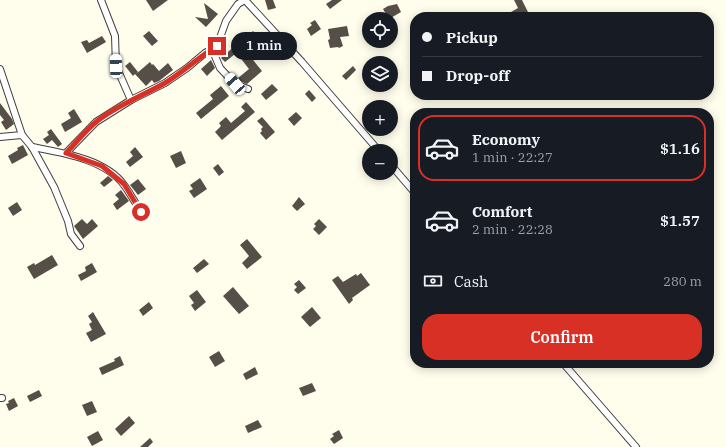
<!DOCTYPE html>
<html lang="en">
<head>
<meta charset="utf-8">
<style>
  :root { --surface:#171b24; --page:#242831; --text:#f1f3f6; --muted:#9ea1a6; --line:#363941; --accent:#d93025 }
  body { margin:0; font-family:"IBM Plex Serif",serif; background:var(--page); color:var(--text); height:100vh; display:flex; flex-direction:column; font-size:15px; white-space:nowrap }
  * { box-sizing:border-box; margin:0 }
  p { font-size:13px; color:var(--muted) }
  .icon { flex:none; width:22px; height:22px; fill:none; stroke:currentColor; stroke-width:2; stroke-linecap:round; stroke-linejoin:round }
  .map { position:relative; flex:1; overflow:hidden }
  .panel { position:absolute; left:410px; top:108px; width:304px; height:260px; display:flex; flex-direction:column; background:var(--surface); border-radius:16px; box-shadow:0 2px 10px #0003 }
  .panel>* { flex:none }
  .hud { position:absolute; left:410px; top:12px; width:304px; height:88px; border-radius:16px; box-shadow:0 2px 10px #0003; display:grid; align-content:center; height:88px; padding:0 12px; background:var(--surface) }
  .tools { position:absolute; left:362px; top:12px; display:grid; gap:8px }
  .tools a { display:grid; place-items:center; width:36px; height:36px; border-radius:50%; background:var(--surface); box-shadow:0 2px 10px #0003; font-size:20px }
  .end { position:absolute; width:18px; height:18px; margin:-9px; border:5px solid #d93025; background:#fff; box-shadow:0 0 0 2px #fff }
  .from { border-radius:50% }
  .bubble { position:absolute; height:28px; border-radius:14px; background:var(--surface); box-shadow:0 2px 10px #0003; font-size:13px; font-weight:600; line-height:28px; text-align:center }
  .car { position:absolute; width:12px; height:24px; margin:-12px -6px; border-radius:5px; box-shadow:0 0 3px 1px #0007; background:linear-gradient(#fff 24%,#345 0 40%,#fff 0 76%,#345 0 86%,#fff 0) }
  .hud b { display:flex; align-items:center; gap:14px; height:38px; font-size:15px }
  .hud b+b { border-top:1px solid var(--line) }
  .hud i { width:10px; height:10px; background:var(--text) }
  ul { padding:7px 0 0; list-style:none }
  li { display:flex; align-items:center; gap:12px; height:66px; margin:0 8px 6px; padding:0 4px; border:2px solid transparent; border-radius:16px }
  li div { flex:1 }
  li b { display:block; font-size:15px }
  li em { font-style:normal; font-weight:600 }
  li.selected { border-color:var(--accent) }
  li>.icon { width:36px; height:36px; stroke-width:1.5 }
  .pay { display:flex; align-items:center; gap:10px; height:44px; padding:0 12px; font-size:15px }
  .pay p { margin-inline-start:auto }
  .button { display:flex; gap:8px; margin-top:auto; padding:8px 12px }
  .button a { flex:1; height:46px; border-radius:16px; background:var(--accent); color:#fff; font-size:16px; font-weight:600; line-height:46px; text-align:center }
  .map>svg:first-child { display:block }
</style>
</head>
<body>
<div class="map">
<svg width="726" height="447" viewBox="0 0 726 447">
  <rect width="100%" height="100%" fill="#fffdeb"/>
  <g fill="#554f48">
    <polygon points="146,0 168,0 153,11"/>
    <polygon points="265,0 273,0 276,8 268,10"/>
    <polygon points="332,0 342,0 330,9 326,4"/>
    <polygon points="514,0 522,0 528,12 524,14 522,12 513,17 502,17 518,8"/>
    <polygon points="204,3 218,14 206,27 195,17 208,19"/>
    <polygon points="397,4 401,12 389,19 383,9 388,6"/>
    <polygon points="315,20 321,29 311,36 307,29 312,25 310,23"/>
    <polygon points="347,26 349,36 340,37 343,46 339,48 338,47 330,48 328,40 330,39 328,29"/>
    <polygon points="149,31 158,41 152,46 143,36"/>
    <polygon points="253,31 258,36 250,43 246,38"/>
    <polygon points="102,36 106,42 87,53 81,42 87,40 89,43"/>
    <polygon points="236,45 240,50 225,62 221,58"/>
    <polygon points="249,55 262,71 247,84 240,81 238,78 249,69 242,60"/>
    <polygon points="211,60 215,68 207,76 201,69"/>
    <polygon points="130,62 138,72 136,74 150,62 152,65 153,64 159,71 168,63 173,70 159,81 154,83 152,80 146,86 135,74 133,76 125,66"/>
    <polygon points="353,66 356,70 346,80 342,76"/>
    <polygon points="272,84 278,90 266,100 261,94"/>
    <polygon points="221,86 229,96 201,119 196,113 213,99 210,95"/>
    <polygon points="309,90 316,98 312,102 305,94"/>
    <polygon points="246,102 255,112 222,140 215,132 221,126 219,123 226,117 231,123 245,111 241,107"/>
    <polygon points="0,103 12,119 14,124 6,130 1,122 4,120 0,115"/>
    <polygon points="74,109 82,122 65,132 61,124 71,118 68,113"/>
    <polygon points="296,112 302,118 294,126 288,119"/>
    <polygon points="262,117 275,132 266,140 260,133 262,131 261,129 263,127 257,121"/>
    <polygon points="51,129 62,144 58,147 52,140 47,144 43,139 49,135 47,132"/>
    <polygon points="23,145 28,155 12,164 8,156 18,150 17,148"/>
    <polygon points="135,147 143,157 130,167 126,162 133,156 130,152"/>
    <polygon points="181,151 186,163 176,168 170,156"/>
    <polygon points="218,164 224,172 219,176 213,168"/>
    <polygon points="108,176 113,180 104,187 100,183"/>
    <polygon points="200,178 207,189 194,198 189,191 193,189 190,185"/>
    <polygon points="138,179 146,189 138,195 130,185"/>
    <polygon points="121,190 129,201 117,210 113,204 119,199 115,195"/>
    <polygon points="299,197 305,204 297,211 292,206"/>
    <polygon points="17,202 22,210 13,216 8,208"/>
    <polygon points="82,219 87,224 92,219 98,226 83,239 74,226"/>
    <polygon points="319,219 327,227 319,235 313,229 316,226 314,224"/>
    <polygon points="247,239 262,257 247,269 242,263 249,256 240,245"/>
    <polygon points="52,255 58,265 34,279 27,267 34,263 35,265"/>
    <polygon points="204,259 209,264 197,273 193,268"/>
    <polygon points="92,263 97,272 81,281 78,275 86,271 85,267"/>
    <polygon points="361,273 370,285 352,298 353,300 349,304 332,280 338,276 343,282 356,274 357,276"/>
    <polygon points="299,280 306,288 298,294 294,290 297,287 294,284"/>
    <polygon points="233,287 249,306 239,314 223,296"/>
    <polygon points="197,290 206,302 195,311 191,305 194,303 189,296"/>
    <polygon points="149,302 153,308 143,316 139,310"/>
    <polygon points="312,307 321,318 310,327 301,317"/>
    <polygon points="93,312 106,334 91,342 86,333 92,330 89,324 92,322 88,316"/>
    <polygon points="219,351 225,361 215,367 209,357"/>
    <polygon points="120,356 124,365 102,375 99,368 115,361 114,359"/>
    <polygon points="255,367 258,374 246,380 243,374"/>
    <polygon points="312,383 316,391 303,396 299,388"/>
    <polygon points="39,390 42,396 30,402 27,396"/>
    <polygon points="14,398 18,406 9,411 6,404 9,403 8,401"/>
    <polygon points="92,401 97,412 87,416 82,405"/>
    <polygon points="129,416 135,423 121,436 115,429"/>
    <polygon points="258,420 262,427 248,433 245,426"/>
    <polygon points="339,430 343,438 334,444 330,439 334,436 332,434"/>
    <polygon points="98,431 103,440 92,446 87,437"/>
    <polygon points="150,438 153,442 148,447 140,447"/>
  </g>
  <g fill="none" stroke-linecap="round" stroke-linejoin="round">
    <g stroke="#3f3f3f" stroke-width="8">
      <g id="minor">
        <polyline points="101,0 115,36 116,66 131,100"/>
        <polyline points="245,0 302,62 379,151"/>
        <polyline points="212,49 220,68 235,84 248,89"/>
        <polyline points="0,69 22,135"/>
        <polyline points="0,137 22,135 32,147 54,187 68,221 71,234 80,246"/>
        <path d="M32,147C63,153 105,159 124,185C130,193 135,203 141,211"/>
        <polyline points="66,153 96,122 131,100 165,83 187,68 205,53 217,46 226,21 238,4 245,0"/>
        <polyline points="391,165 415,193"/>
        <polyline points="563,363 636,447"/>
        <polyline points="0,398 2,398"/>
      </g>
    </g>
    <use href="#minor" stroke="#fff" stroke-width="6"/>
  </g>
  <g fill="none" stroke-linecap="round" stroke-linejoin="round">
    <path stroke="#d93025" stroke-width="5" d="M141,212L124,184L102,166L66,153C76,143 85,131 96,122C116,106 142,96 165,83C183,72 199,57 217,46"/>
  </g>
</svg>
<div class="tools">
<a><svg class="icon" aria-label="locate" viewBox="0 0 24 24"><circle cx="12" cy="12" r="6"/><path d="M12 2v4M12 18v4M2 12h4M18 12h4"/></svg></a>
<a><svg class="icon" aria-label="layers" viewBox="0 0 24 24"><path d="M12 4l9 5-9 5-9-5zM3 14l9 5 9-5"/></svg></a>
<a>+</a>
<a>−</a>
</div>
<i class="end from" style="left:141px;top:212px"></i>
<i class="end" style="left:217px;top:46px"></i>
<div class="bubble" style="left:231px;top:32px;width:66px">1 min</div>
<i class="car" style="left:116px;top:66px;rotate:358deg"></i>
<i class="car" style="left:235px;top:84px;rotate:319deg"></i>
<div class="hud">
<b><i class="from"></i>Pickup</b>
<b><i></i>Drop-off</b>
</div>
<section class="panel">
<ul>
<li class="selected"><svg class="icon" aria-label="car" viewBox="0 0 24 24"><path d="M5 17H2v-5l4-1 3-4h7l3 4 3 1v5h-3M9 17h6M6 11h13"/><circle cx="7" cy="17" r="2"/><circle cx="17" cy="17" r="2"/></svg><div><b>Economy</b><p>1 min · 22:27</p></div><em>$1.16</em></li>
<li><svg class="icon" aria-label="car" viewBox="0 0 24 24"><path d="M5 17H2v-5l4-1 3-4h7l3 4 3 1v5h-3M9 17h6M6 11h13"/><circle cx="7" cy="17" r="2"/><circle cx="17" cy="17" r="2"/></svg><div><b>Comfort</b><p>2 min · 22:28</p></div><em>$1.57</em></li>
</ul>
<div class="pay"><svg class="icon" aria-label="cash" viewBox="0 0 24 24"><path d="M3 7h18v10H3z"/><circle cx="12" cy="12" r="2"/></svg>Cash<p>280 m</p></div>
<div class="button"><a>Confirm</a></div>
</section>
</div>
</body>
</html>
